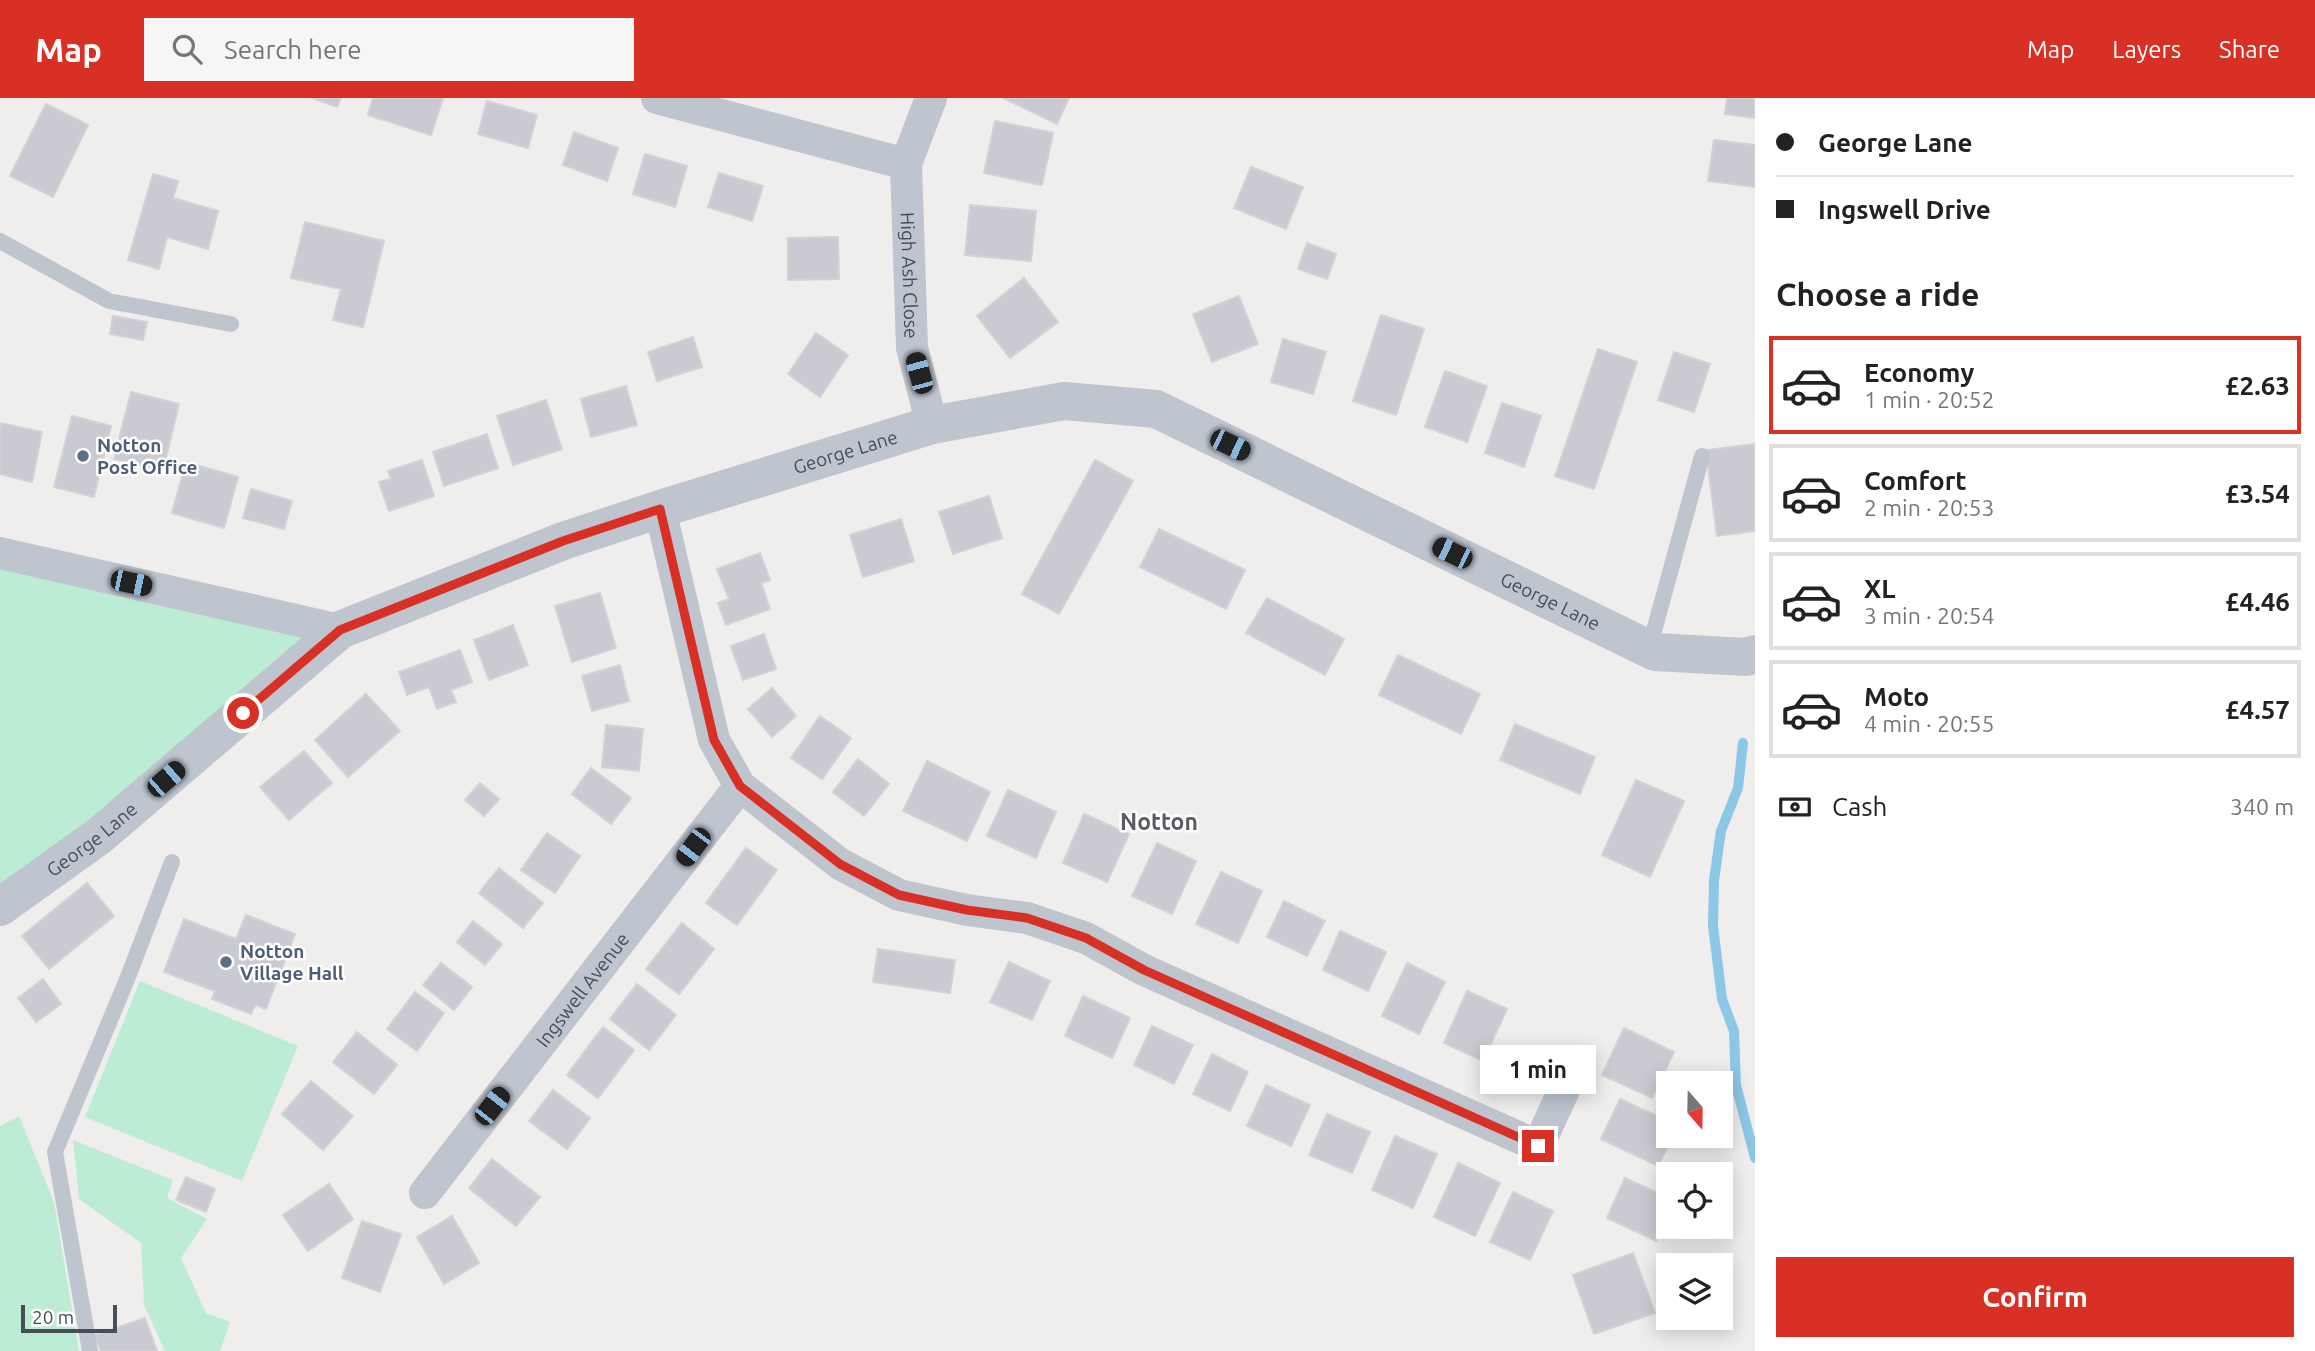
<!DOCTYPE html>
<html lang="en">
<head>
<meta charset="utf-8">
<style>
  :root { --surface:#fff; --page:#f6f6f6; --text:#222; --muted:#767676; --line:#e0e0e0; --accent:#d93025 }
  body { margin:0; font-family:Ubuntu,sans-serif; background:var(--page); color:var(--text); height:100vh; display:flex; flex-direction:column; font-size:26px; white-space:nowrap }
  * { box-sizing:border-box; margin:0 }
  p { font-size:23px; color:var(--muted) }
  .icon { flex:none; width:38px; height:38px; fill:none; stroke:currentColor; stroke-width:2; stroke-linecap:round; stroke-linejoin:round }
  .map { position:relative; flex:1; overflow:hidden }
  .panel { display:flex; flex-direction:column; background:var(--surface); width:560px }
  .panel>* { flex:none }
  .top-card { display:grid; align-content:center; height:154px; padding:0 21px; background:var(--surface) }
  .needle { width:46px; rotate:160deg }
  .fabs { position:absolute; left:1656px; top:973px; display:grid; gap:14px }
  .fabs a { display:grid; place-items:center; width:77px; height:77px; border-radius:0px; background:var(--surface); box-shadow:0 4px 18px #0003; font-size:35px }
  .scale { position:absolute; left:21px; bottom:18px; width:96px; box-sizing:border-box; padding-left:7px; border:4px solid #464e59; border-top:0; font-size:19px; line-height:24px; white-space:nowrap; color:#464e59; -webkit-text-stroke:5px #fff; paint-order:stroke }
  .end { position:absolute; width:32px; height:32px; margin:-16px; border:9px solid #d93025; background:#fff; box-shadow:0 0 0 4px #fff }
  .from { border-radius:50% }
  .bubble { position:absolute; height:49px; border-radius:0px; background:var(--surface); box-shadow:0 4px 18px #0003; font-size:23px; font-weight:700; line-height:49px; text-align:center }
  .car { position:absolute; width:21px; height:42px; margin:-21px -10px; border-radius:9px; box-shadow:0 0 5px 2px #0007; background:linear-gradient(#222 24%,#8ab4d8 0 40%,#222 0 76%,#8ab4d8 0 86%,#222 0) }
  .top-card b { display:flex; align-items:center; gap:24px; height:66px; font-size:26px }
  .top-card b+b { border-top:2px solid var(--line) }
  .top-card i { width:18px; height:18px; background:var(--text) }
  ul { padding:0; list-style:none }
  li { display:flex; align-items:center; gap:21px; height:98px; margin:0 14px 10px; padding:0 7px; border:4px solid var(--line); border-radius:0px }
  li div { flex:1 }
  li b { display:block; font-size:26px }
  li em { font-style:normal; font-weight:700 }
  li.current { border-color:var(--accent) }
  li>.icon { width:63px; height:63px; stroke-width:1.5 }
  h2 { padding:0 21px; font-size:32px; line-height:84px }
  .pay { display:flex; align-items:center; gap:18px; height:77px; padding:0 21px; font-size:26px }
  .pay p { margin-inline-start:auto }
  .primary-button { display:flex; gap:14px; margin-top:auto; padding:14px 21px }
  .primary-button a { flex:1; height:80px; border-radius:0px; background:var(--accent); color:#fff; font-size:28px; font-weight:700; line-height:80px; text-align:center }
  header { display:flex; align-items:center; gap:42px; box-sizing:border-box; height:98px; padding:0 35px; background:var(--accent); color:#fff }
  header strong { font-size:33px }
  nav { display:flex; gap:38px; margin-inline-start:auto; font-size:24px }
  .search { width:490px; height:63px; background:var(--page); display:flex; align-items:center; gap:18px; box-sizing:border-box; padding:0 24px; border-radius:0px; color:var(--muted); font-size:26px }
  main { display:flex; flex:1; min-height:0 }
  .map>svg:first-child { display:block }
</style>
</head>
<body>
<header>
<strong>Map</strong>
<div class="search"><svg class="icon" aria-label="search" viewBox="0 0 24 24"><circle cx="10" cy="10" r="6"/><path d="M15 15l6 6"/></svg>Search here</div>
<nav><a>Map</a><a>Layers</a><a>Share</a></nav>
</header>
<main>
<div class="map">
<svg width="1755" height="1253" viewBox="0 0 1755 1253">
  <rect width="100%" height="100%" fill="#f0eded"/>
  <g fill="#bdecd5">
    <polygon points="0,455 340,532 0,809"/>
    <polygon points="140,883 298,948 242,1083 85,1019"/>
    <polygon points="19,1018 54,1104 79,1253 0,1253 0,1028"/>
    <polygon points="73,1042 173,1082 167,1100 207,1121 181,1160 206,1215 230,1224 220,1253 165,1253 144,1207 141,1145 79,1101"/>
  </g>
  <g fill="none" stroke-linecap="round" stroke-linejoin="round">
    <polyline stroke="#8cc8e6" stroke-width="10" points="1743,645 1738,690 1721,733 1714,782 1713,828 1722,901 1734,933 1736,987 1755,1060"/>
  </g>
  <g fill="#cacbd2" stroke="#d1d2d8" stroke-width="2">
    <polygon points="312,0 341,0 337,9"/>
    <polygon points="373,0 443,0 431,37 368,17"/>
    <polygon points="1003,0 1069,0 1057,26"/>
    <polygon points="1727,0 1755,0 1755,20 1725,16"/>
    <polygon points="487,3 537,17 528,50 478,36"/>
    <polygon points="46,6 88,27 53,99 10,78"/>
    <polygon points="995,23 1053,35 1042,87 984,75"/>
    <polygon points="574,34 618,50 607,83 563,67"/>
    <polygon points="1714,42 1755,47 1755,89 1708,83"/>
    <polygon points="645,56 687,68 675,109 633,96"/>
    <polygon points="1251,69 1303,89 1286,131 1234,110"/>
    <polygon points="719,75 763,88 752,123 708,109"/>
    <polygon points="153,76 178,83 173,100 218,113 208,151 167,139 159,171 128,162"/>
    <polygon points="970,107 1036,113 1031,163 965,157"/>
    <polygon points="305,124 384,143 363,229 333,222 341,191 291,180"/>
    <polygon points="838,139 839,181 788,182 788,140"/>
    <polygon points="1307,145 1336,156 1327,181 1298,171"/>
    <polygon points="1024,180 1058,224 1010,260 977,218"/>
    <polygon points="1239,198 1258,246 1212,264 1193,216"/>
    <polygon points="1381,217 1424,231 1396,317 1353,303"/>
    <polygon points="113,218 147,224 143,242 110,236"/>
    <polygon points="816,235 848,257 820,299 788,276"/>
    <polygon points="693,239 702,269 657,283 648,254"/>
    <polygon points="1283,241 1326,254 1313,296 1271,284"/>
    <polygon points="1598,251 1637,264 1594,391 1555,378"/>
    <polygon points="1674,254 1710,266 1694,314 1658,302"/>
    <polygon points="1445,273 1487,288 1467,344 1425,329"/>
    <polygon points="626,288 637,327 591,339 581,301"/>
    <polygon points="131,294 179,306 163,372 114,361"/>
    <polygon points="546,302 562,351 513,367 497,318"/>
    <polygon points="1502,305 1541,318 1524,369 1485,355"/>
    <polygon points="72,318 111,328 94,399 54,389"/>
    <polygon points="0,325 42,334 32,384 0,376"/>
    <polygon points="487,336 498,370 444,388 433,354"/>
    <polygon points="1755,346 1755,433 1717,438 1706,352"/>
    <polygon points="422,362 434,398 389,413 379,384 391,381 388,373"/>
    <polygon points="1095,362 1133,383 1059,516 1022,496"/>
    <polygon points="186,364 238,379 224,430 172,415"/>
    <polygon points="251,391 292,403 284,431 243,420"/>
    <polygon points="989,398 1002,440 953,456 939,414"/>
    <polygon points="901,421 914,463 863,479 850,437"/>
    <polygon points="1159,431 1245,472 1226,511 1140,469"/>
    <polygon points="760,455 770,482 761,485 770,511 726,527 718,505 729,501 717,471"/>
    <polygon points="600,495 616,550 572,564 555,508"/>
    <polygon points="1267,500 1344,541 1325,577 1246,535"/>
    <polygon points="513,527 528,567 489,582 474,542"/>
    <polygon points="764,536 776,571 743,582 731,548"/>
    <polygon points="460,552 472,584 451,592 456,604 437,611 429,589 407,597 399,574"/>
    <polygon points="1398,557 1480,596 1461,636 1379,597"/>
    <polygon points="620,567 629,603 592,613 582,578"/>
    <polygon points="772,590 796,618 772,639 748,611"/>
    <polygon points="366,596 400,633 348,679 315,642"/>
    <polygon points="820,618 851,640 822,681 791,660"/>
    <polygon points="1515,626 1595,659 1580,696 1500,662"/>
    <polygon points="606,627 643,631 639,673 602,669"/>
    <polygon points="304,653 332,685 289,722 260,689"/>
    <polygon points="858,661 889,686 864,718 833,694"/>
    <polygon points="927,663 990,694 967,743 903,713"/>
    <polygon points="591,670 631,700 611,726 572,696"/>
    <polygon points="1636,682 1684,703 1650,779 1602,757"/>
    <polygon points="480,685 499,701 484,718 465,702"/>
    <polygon points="1008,692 1056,714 1036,760 987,738"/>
    <polygon points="1084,716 1129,736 1107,784 1063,765"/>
    <polygon points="547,735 580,758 555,795 521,772"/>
    <polygon points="1157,745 1196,763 1172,816 1132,798"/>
    <polygon points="746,750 777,772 737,827 706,805"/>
    <polygon points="499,770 543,805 523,830 479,795"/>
    <polygon points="1221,774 1262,793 1238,845 1196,826"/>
    <polygon points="87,785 114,818 49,871 22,838"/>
    <polygon points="1284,803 1325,823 1307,858 1267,839"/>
    <polygon points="246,817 295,836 266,911 255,907 251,916 212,901 215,893 164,874 184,821 236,841"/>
    <polygon points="473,823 502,846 485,867 457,844"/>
    <polygon points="682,825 714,851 679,896 646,871"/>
    <polygon points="1340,833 1386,854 1368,893 1323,872"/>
    <polygon points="878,851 955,862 950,895 873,884"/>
    <polygon points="1009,864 1050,883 1032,922 990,904"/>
    <polygon points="441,865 472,889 454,912 423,887"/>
    <polygon points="1407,865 1445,884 1419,936 1382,918"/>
    <polygon points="43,881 61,906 36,924 18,900"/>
    <polygon points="637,886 676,917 649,952 610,921"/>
    <polygon points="1467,893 1507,911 1483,963 1444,945"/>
    <polygon points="415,894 444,915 417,953 387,931"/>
    <polygon points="1083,898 1130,920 1112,960 1065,938"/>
    <polygon points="1152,928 1193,947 1174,986 1134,967"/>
    <polygon points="603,929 634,952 598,1000 567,977"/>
    <polygon points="1624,930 1674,954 1652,1000 1602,977"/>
    <polygon points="357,934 397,967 374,996 333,964"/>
    <polygon points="1212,956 1248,974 1230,1013 1193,996"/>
    <polygon points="311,983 353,1018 323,1052 282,1016"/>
    <polygon points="1266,987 1310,1007 1291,1048 1247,1028"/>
    <polygon points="553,992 590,1020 567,1051 529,1023"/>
    <polygon points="1620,1001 1668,1023 1668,1038 1673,1038 1658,1068 1601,1041"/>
    <polygon points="1327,1016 1370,1034 1352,1075 1309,1057"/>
    <polygon points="1395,1038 1437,1056 1413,1110 1372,1092"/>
    <polygon points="492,1061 540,1099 516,1128 469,1090"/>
    <polygon points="1458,1065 1500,1085 1475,1138 1434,1119"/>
    <polygon points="186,1079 215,1091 206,1114 176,1102"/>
    <polygon points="1625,1080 1668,1100 1668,1118 1656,1143 1607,1120"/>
    <polygon points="329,1086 353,1121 308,1153 283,1117"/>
    <polygon points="1513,1094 1553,1113 1530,1162 1490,1144"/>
    <polygon points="452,1118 479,1165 444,1186 417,1139"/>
    <polygon points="362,1123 401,1136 380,1194 342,1180"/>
    <polygon points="1633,1155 1655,1215 1594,1236 1573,1177"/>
    <polygon points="145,1220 157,1253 101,1253 95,1237"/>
  </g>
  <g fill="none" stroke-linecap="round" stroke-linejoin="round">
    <g stroke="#bec5cf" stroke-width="16">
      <polyline points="0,143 109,203 231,226"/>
      <polyline points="1649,551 1702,358"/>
      <polyline points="90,1253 55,1054 128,879 172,764"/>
    </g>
    <g stroke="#bec5cf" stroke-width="32">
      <polyline points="657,0 906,66"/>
      <path id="s1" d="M931,0L906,66L912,250L932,327"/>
      <polyline points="660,411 714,642 740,688 840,766 899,797 967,812 1027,820 1086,840 1144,872 1538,1048 1570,979"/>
      <polyline points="0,455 340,532"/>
      <path id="s2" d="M425,1095L740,688"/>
    </g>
    <path stroke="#bec5cf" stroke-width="38" id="s3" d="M0,809L99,738L340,532L563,443L660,411L932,327L1064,303L1156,311L1655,554L1746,559L1755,556"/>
  </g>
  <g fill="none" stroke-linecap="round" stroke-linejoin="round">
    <polyline stroke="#d93025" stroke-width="9" points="243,615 340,532 563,443 660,411 714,642 740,688 840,766 899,797 967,812 1027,820 1086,840 1144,872 1538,1048"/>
  </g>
  <g fill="#5c6f8a" stroke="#fff" stroke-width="2.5">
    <circle cx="83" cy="358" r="7"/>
    <circle cx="226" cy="864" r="7"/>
  </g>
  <g text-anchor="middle" stroke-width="5" stroke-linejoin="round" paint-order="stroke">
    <g font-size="19" fill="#464e59" stroke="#fff">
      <text dy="7" stroke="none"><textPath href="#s1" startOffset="182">High Ash Close</textPath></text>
      <text dy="7" stroke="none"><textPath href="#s3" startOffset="975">George Lane</textPath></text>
      <text dy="7" stroke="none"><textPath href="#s3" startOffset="1731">George Lane</textPath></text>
      <text dy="7" stroke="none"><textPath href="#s3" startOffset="114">George Lane</textPath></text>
      <text dy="7" stroke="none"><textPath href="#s2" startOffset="257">Ingswell Avenue</textPath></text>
    </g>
    <g font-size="19" font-weight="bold" fill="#4e5e75" stroke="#fff" text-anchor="start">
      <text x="97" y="354">Notton<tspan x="97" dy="22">Post Office</tspan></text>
      <text x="240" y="860">Notton<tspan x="240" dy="22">Village Hall</tspan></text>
    </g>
    <g font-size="23" font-weight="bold" fill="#5a5c61" stroke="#fff">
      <text x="1159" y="732">Notton</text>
    </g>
  </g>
</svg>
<div class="fabs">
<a><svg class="needle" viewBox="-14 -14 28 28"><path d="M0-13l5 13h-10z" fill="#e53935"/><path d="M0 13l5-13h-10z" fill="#767676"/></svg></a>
<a><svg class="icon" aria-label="locate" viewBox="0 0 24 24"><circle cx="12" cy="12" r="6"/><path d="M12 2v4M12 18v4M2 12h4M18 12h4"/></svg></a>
<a><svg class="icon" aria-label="layers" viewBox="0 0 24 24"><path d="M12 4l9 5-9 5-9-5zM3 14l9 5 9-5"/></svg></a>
</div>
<div class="scale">20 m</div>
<i class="end from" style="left:243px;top:615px"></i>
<i class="end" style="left:1538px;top:1048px"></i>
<div class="bubble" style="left:1480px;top:947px;width:116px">1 min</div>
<i class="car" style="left:919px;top:275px;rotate:345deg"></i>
<i class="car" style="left:1230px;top:347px;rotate:116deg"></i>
<i class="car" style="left:1452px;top:455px;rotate:296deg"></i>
<i class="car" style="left:131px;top:485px;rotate:102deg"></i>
<i class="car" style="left:166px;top:681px;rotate:49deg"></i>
<i class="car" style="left:693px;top:749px;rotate:217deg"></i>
<i class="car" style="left:492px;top:1008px;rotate:38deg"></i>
</div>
<section class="panel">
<div class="top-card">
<b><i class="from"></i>George Lane</b>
<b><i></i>Ingswell Drive</b>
</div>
<h2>Choose a ride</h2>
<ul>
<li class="current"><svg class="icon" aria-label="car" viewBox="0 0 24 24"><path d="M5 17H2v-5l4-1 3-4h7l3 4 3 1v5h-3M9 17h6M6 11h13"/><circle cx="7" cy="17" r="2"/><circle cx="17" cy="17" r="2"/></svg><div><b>Economy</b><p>1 min · 20:52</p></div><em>£2.63</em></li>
<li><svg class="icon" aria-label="car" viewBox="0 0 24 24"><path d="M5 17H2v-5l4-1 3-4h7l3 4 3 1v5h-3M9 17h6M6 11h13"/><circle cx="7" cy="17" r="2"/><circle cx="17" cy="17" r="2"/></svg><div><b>Comfort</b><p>2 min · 20:53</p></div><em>£3.54</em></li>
<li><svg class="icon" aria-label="car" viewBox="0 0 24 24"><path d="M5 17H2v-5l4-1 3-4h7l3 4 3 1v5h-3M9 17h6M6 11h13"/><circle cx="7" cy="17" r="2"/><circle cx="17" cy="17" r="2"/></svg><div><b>XL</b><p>3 min · 20:54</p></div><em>£4.46</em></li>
<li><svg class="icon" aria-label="car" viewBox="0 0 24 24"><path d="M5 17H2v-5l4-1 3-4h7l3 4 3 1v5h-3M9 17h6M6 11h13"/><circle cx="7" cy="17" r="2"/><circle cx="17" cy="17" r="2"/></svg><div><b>Moto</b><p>4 min · 20:55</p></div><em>£4.57</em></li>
</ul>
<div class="pay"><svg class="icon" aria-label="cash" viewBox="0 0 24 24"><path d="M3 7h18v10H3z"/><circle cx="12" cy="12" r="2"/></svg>Cash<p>340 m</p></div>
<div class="primary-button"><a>Confirm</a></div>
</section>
</main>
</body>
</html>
